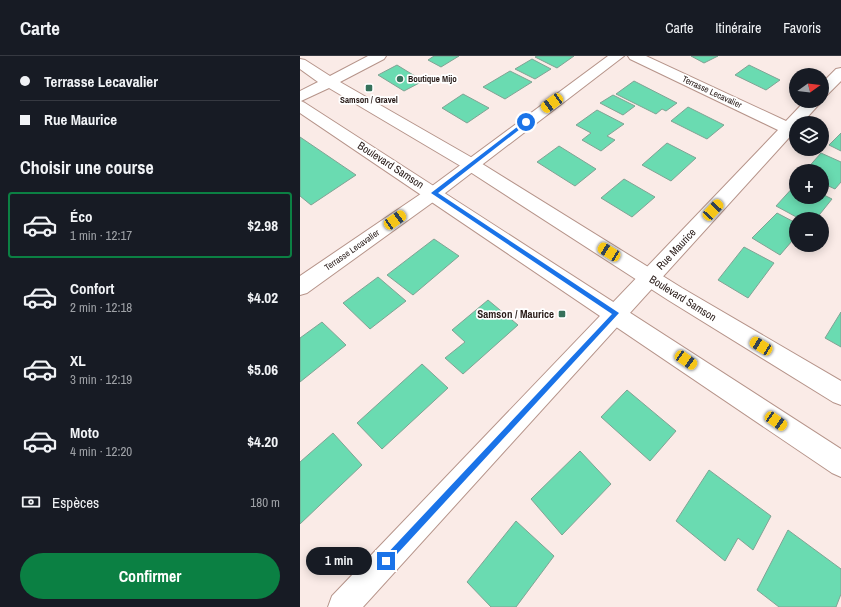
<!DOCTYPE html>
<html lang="fr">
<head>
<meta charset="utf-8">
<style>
  :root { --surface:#171b24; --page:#242831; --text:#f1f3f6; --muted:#9ea1a6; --line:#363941; --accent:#0b8043 }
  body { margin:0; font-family:"Archivo Narrow",sans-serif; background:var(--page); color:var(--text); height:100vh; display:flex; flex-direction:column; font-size:15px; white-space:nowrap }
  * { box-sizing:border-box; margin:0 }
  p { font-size:13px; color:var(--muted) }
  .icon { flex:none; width:22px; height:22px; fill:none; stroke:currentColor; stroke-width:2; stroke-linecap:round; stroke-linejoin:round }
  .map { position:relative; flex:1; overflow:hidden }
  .details { display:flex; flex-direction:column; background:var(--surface); width:300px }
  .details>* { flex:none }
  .guide { display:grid; align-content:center; height:88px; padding:0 20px; background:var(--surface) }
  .needle { width:26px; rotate:75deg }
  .tools { position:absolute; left:489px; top:12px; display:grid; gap:8px }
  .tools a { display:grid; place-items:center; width:40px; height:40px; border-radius:50%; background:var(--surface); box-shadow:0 2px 10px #0003; font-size:20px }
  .end { position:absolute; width:18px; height:18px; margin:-9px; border:5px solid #1a73e8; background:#fff; box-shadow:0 0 0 2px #fff }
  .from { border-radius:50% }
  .bubble { position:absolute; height:28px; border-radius:14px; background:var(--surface); box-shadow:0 2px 10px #0003; font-size:13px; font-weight:700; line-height:28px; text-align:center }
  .car { position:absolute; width:12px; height:24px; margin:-12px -6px; border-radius:5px; box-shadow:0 0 3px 1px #0007; background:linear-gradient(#f5c518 24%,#345 0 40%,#f5c518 0 76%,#345 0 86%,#f5c518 0) }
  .guide b { display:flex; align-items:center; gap:14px; height:38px; font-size:15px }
  .guide b+b { border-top:1px solid var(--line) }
  .guide i { width:10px; height:10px; background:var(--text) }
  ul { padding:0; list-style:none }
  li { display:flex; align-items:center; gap:12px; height:66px; margin:0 8px 6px; padding:0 12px; border:2px solid transparent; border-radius:4px }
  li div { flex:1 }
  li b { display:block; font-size:15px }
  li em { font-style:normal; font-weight:700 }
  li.current { border-color:var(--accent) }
  li>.icon { width:36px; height:36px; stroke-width:1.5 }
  h2 { padding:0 20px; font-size:18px; line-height:48px }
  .pay { display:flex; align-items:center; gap:10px; height:44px; padding:0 20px; font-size:15px }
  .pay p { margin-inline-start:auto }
  .button { display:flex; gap:8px; margin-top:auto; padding:8px 20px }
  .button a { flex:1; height:46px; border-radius:24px; background:var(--accent); color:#fff; font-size:16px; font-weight:700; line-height:46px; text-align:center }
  header { display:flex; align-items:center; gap:24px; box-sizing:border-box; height:56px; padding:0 20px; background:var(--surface); border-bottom:1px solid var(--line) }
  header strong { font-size:19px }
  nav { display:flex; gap:22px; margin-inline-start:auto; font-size:14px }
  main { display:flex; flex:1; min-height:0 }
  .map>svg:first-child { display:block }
</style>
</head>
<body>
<header>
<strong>Carte</strong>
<nav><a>Carte</a><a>Itinéraire</a><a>Favoris</a></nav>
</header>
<main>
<section class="details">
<div class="guide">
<b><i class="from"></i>Terrasse Lecavalier</b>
<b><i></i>Rue Maurice</b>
</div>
<h2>Choisir une course</h2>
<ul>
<li class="current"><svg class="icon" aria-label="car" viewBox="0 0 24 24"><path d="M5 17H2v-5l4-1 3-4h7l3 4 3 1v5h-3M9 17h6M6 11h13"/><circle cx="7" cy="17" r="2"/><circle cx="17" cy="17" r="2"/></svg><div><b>Éco</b><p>1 min · 12:17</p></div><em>$2.98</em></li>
<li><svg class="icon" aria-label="car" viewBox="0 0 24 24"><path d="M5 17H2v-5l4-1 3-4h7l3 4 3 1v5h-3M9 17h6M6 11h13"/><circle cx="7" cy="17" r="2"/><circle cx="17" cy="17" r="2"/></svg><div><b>Confort</b><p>2 min · 12:18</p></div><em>$4.02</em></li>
<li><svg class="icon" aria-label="car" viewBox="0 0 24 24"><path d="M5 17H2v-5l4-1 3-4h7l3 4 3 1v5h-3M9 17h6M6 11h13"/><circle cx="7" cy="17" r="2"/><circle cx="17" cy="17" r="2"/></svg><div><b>XL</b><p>3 min · 12:19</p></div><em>$5.06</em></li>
<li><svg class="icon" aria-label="car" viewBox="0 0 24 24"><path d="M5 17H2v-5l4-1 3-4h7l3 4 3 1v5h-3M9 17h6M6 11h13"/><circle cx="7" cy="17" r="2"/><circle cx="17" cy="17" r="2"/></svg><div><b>Moto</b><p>4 min · 12:20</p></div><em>$4.20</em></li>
</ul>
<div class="pay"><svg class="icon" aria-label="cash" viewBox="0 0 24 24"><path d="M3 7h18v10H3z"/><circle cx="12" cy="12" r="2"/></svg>Espèces<p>180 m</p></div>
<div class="button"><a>Confirmer</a></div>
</section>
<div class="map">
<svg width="541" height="551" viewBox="0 0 541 551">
  <rect width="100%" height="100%" fill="#faebe7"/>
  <g fill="#6adbb1" stroke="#80a394">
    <polygon points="134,0 159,0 141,11 128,4"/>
    <polygon points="237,0 274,0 257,12 235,1"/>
    <polygon points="391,0 418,0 404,7"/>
    <polygon points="232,3 251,13 235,23 215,13"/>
    <polygon points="97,9 123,25 104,35 78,19"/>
    <polygon points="449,9 480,24 466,34 435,19"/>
    <polygon points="210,15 232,26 205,43 183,31"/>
    <polygon points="334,25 377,47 366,55 362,53 356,58 316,38"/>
    <polygon points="163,38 189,52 167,67 142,52"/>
    <polygon points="313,39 335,50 323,59 300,47"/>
    <polygon points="388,51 424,69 407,83 371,65"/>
    <polygon points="297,54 324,68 307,80 315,84 301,95 282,84 291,77 276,69"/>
    <polygon points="541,77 541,95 529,89"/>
    <polygon points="0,81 56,119 11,149 0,140"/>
    <polygon points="367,87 396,102 371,125 342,109"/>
    <polygon points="259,90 296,113 275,130 237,106"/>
    <polygon points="521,97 541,106 541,126 535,133 522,127 522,115 505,115"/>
    <polygon points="324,123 355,141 332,161 301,142"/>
    <polygon points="496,128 496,141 522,141 522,138 532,143 516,163 500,163 476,150"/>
    <polygon points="477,157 496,167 496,187 492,185 480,199 452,182"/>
    <polygon points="134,183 159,200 113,239 87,219"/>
    <polygon points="444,191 474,207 448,242 418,224"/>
    <polygon points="78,221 106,245 70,273 43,247"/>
    <polygon points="188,244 218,269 163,318 145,302 165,286 152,274"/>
    <polygon points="541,256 541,291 525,282"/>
    <polygon points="22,266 46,289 0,326 0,282"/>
    <polygon points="122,308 148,332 82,393 57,367"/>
    <polygon points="327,334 376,375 350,405 301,361"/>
    <polygon points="33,377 62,409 0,468 0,406"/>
    <polygon points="280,395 311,428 262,479 231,443"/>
    <polygon points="409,414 471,460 453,494 438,482 425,505 376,465"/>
    <polygon points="216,465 254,500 216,551 191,551 167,526"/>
    <polygon points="488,474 541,513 541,538 536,551 479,551 457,534"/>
  </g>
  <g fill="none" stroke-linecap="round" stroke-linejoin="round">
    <g stroke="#b6948a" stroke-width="2">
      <g id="minor">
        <polygon points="308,0 324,0 140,141 7,237 0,239 0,220 128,133"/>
        <polygon points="328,0 346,0 486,65 505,45 522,45 502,67 496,67 496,74 63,551 28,551 32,540 478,74 330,3"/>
        <polygon points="541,12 541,25 527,39 522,41 522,27 536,13"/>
      </g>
    </g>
    <g stroke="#b6948a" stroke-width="2">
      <polygon id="tertiary" points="68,0 86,0 84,3 40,26 176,104 382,232 541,325 541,349 533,346 368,244 164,112 29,32 1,45 5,47 541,393 541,421 532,417 0,57 0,35 18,26 0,13 0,3 5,4 30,20"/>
    </g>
    <use href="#minor" fill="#fff" fill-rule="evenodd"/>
    <use href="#tertiary" fill="#fff" fill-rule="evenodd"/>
  </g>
  <polygon fill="#1a73e8" points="225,65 229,66 138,137 319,257 86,510 83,508 83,502 312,258 131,137"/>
  <g fill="#36715b" stroke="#fff" stroke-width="1.5">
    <circle cx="100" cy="23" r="4"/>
    <rect x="65" y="28" width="8" height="8" rx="2"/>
    <rect x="258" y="254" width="8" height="8" rx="2"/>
  </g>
  <g text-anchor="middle" stroke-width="3.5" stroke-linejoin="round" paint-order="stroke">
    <g font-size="9" font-weight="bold" fill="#271a17" stroke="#fff" text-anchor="start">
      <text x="108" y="26">Boutique Mijo</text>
      <text x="69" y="47" text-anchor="middle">Samson / Gravel</text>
    </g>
    <g font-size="9" fill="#271a17" stroke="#fff">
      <text transform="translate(412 36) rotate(25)" y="3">Terrasse Lecavalier</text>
      <text transform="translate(52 194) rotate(-35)" y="3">Terrasse Lecavalier</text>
    </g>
    <g font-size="11" fill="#271a17" stroke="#fff">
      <text transform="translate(91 109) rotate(33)" y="4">Boulevard Samson</text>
      <text transform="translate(376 193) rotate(-47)" y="4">Rue Maurice</text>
      <text transform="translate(383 242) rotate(32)" y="4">Boulevard Samson</text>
    </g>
    <g font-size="11" font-weight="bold" fill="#271a17" stroke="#fff" text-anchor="end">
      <text x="254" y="262">Samson / Maurice</text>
    </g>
  </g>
</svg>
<div class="tools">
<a><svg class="needle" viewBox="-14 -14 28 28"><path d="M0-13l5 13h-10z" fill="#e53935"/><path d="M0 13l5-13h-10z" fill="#9ea1a6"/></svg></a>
<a><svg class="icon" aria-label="layers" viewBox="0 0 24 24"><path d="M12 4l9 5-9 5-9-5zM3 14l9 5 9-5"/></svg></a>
<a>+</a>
<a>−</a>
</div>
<i class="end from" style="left:226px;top:66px"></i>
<i class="end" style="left:86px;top:505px"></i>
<div class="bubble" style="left:6px;top:491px;width:66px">1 min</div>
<i class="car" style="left:252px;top:47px;rotate:234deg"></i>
<i class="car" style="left:413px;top:154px;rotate:43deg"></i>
<i class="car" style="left:95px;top:164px;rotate:55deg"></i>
<i class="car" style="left:309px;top:196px;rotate:302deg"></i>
<i class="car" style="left:461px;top:290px;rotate:301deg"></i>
<i class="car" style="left:386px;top:304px;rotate:124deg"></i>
<i class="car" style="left:476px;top:365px;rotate:124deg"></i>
</div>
</main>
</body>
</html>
